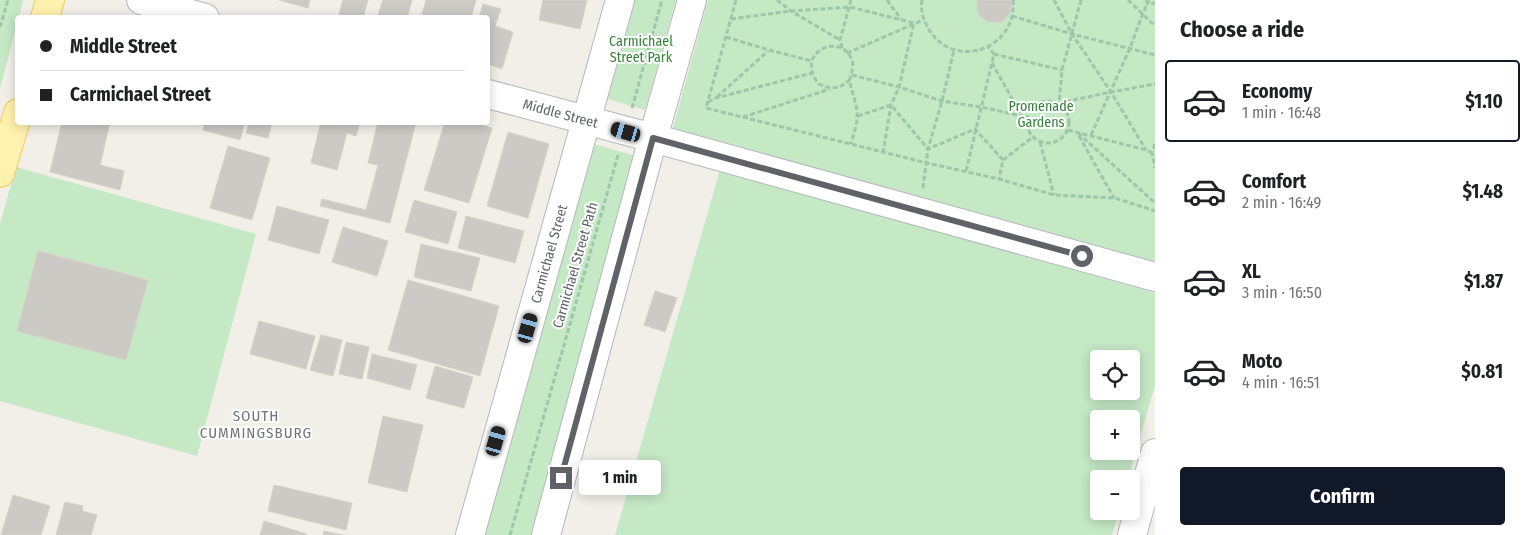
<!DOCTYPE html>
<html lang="en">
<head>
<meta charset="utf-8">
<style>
  :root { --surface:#fff; --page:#f2f2f2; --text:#202124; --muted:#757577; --line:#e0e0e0; --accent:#111827 }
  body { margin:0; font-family:"Fira Sans Condensed",sans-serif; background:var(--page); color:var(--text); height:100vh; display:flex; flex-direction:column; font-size:19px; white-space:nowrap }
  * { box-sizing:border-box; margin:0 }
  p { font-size:16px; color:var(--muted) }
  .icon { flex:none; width:28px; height:28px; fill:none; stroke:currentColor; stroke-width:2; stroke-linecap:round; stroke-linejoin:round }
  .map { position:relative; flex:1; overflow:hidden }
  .sheet { display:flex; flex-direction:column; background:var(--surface); width:375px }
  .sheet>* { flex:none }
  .banner { position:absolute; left:15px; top:15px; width:475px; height:110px; border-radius:5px; box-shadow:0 2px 12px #0003; display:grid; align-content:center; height:110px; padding:0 25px; background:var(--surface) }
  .tools { position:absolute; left:1090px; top:350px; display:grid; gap:10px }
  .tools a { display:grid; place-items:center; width:50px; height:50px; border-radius:5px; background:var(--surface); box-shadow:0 2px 12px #0003; font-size:25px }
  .end { position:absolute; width:22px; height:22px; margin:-11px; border:6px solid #5f6368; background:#fff; box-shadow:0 0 0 2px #fff }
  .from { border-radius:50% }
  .bubble { position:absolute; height:35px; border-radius:5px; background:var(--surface); box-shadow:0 2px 12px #0003; font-size:16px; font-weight:700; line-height:35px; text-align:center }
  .car { position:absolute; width:15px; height:30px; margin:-15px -8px; border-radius:6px; box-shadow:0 0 4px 1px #0007; background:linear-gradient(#222 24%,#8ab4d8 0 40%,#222 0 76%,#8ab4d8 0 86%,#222 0) }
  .banner b { display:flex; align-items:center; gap:18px; height:48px; font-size:19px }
  .banner b+b { border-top:1px solid var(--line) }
  .banner i { width:12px; height:12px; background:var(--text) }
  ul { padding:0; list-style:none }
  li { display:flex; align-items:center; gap:15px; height:82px; margin:0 10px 8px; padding:0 15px; border:2px solid transparent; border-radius:5px }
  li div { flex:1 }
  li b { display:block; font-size:19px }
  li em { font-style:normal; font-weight:700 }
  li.on { border-color:var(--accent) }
  li>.icon { width:45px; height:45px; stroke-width:1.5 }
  h2 { padding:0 25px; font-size:22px; line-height:60px }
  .action { display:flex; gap:10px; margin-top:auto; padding:10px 25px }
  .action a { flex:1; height:58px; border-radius:5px; background:var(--accent); color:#fff; font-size:20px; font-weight:700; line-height:58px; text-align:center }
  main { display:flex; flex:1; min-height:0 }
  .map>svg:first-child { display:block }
</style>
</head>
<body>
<main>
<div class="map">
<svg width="1155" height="535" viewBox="0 0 1155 535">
  <rect width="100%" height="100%" fill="#f1efe8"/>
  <g fill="#c5e8c5" fill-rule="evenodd">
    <polygon points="0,0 23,0 19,17 18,18 17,24 0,89"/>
    <polygon points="633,0 676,0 645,110 605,98"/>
    <polygon points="708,0 1155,0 1155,262 672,132"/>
    <polygon points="590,143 639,157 533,535 481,535"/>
    <path d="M16,167L256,234L197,456L0,401V224ZM38,251L148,280L126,359L17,331Z"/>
    <path d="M720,170L1155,293V385L1128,479H1099V511H1119L1112,535H615ZM1099,359H1131V391H1099ZM1099,419H1131V451H1099Z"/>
  </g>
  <g fill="#cccac5" stroke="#d6d1c6">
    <polygon points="279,0 310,0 308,8"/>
    <polygon points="343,0 368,0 363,18 354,18 339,14"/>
    <polygon points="383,0 412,0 407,18 377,18"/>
    <polygon points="426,0 476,0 471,18 421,18"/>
    <polygon points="543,0 587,0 580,29 539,20"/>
    <polygon points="977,0 1011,0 1011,11 1004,20 1000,22 988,22 979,15 977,10"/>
    <polygon points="483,4 501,9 495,26 513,32 502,69 488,64 488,18 479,18"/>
    <polygon points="62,122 110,122 100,165 124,171 120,190 50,172"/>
    <polygon points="205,122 245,122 240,140 203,130"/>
    <polygon points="249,122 272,122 268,138 246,133"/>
    <polygon points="321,122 360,122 356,136 347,133 337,170 311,163"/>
    <polygon points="378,122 416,122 390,223 320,206 322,199 366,210 378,165 368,163"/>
    <polygon points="445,122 473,122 492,128 469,203 424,190"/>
    <polygon points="508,132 549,144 528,218 487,206"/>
    <polygon points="228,146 270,158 252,220 210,208"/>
    <polygon points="414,200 457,212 448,244 405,232"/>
    <polygon points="277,206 329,220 319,254 268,240"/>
    <polygon points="466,216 524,231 515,263 458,248"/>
    <polygon points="343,227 388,241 377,276 332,262"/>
    <polygon points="421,244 480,258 471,291 414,277"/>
    <polygon points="38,251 148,280 126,360 17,331"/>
    <polygon points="408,280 499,306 480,376 388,350"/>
    <polygon points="655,291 677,298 665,332 644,325"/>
    <polygon points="259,321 315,336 306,369 250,354"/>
    <polygon points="321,335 342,340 333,376 310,370"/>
    <polygon points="346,342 369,347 362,379 339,374"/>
    <polygon points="372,354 417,365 410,390 367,378"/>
    <polygon points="435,366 473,377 464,408 426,398"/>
    <polygon points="383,416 423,425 407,492 368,483"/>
    <polygon points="274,485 352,503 346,530 268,511"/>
    <polygon points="13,495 50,506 41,535 1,535"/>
    <polygon points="65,502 83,506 82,511 97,515 91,535 56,535"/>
    <polygon points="264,521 307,534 306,535 260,535"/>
    <polygon points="324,531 343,535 323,535"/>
  </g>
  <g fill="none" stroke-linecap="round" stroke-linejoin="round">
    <g stroke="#b5b8bc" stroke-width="30">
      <g id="minor">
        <polyline points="141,0 205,18"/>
        <path id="s1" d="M488,94L653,138L1155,277"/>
        <path id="s2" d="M470,535L620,0"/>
        <polyline points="546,535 653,138 692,0"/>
        <polyline points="1132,535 1155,453"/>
      </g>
    </g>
    <g stroke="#f2c960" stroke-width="30">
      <g id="major">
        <polyline points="45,18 50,0"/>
        <polyline points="0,173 18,113"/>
      </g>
    </g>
    <g stroke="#9cc7a9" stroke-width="3" stroke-dasharray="5 2.5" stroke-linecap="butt">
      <polyline points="736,0 706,108 927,163 999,179 1054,195 1115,198 1155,211"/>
      <polyline points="777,0 791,11 840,40"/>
      <polyline points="887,0 901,19"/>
      <path d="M922,0C920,9 923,18 927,26C950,72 1018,51 1013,0"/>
      <polyline points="1054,0 1072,34 1111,92 1146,150"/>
      <polyline points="1081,0 1062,70 1059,103 1111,92 1155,84"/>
      <polyline points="1128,0 1155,26"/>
      <polyline points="1146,0 1148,4 1155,3"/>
      <polyline points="1012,16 1072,34 1155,55"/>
      <polyline points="731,19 791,11 850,7 914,23 899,87 891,105 883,152"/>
      <polyline points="0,27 8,0"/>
      <polyline points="726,37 769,50 812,61"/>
      <polyline points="842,48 840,40 851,0"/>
      <polyline points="847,53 923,20"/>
      <polyline points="994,54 1062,70"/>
      <polyline points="992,63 1022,116"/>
      <polyline points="852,75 899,87 942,101 981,107 1022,116 1027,122"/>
      <path d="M850,79C841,89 831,90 819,84C793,54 840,30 852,60C855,69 849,75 850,83C852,93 858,106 857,117C857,126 853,135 851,144"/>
      <polyline points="717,97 768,51"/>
      <circle cx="1048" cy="122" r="21"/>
      <polyline points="708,102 716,98 812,73"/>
      <polyline points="632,108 662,0"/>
      <polyline points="858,116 891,105 928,149 975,129 1003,160 999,179"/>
      <polyline points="743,117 830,89"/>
      <polyline points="1068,130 1146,150 1152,153"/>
      <polyline points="1078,133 1155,203"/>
      <polyline points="1091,135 1130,48 1143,13 1149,0"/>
      <polyline points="1079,136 1114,198"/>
      <polyline points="1040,142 1054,195"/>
      <polyline points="1155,144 1152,153 1155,168"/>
      <polyline points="1003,160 1033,137"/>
      <polyline points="966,171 994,54 988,47"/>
      <polyline points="923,188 928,149 942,101 954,50"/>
      <polyline points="510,535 618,155"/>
    </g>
    <use href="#minor" stroke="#fff" stroke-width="28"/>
    <use href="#major" stroke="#fff2af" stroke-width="28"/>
  </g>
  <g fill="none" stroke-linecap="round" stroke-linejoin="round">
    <polyline stroke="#5f6368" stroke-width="6" points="561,478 653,138 1082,256"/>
  </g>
  <g text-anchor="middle" stroke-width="4" stroke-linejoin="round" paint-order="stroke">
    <g font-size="14" fill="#348238" stroke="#fff">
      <text x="641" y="46">Carmichael<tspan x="641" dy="16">Street Park</tspan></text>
      <text x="1041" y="111">Promenade<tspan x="1041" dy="16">Gardens</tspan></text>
    </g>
    <g font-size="14" fill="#5f6368" stroke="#fff">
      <text dy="5" stroke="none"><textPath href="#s1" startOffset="75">Middle Street</textPath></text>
      <text dy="5" stroke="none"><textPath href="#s2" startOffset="292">Carmichael Street</textPath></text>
      <text transform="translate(575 265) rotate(-74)" y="5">Carmichael Street Path</text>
    </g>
    <g font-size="15" letter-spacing="1" fill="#70757a" stroke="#fff">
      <text x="256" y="421">SOUTH<tspan x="256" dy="17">CUMMINGSBURG</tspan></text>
    </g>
  </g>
</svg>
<div class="tools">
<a><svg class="icon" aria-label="locate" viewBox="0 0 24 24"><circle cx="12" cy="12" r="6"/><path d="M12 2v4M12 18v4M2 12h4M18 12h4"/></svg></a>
<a>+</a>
<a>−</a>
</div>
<i class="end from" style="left:1082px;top:256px"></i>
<i class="end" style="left:561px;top:478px"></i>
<div class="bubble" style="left:579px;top:460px;width:82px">1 min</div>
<i class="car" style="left:626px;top:132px;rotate:286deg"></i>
<i class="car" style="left:528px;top:328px;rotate:16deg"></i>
<i class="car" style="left:496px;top:441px;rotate:16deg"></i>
<div class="banner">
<b><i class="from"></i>Middle Street</b>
<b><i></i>Carmichael Street</b>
</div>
</div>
<section class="sheet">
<h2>Choose a ride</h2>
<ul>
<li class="on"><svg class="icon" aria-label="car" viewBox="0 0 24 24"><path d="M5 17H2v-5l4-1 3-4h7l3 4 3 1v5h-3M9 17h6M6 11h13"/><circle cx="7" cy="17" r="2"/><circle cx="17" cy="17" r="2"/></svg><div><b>Economy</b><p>1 min · 16:48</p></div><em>$1.10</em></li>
<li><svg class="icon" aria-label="car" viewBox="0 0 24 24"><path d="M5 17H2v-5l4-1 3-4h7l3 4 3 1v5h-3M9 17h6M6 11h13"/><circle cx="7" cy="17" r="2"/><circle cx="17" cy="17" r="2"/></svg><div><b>Comfort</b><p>2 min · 16:49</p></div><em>$1.48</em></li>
<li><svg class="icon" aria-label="car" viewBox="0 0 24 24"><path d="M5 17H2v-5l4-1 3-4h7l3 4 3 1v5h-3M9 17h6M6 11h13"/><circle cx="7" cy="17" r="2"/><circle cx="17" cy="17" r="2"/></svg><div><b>XL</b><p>3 min · 16:50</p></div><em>$1.87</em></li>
<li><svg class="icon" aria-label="car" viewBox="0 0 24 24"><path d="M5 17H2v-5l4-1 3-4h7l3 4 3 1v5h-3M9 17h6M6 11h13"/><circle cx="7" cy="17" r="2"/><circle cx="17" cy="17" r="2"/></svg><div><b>Moto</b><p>4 min · 16:51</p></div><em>$0.81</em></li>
</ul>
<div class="action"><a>Confirm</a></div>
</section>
</main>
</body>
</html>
